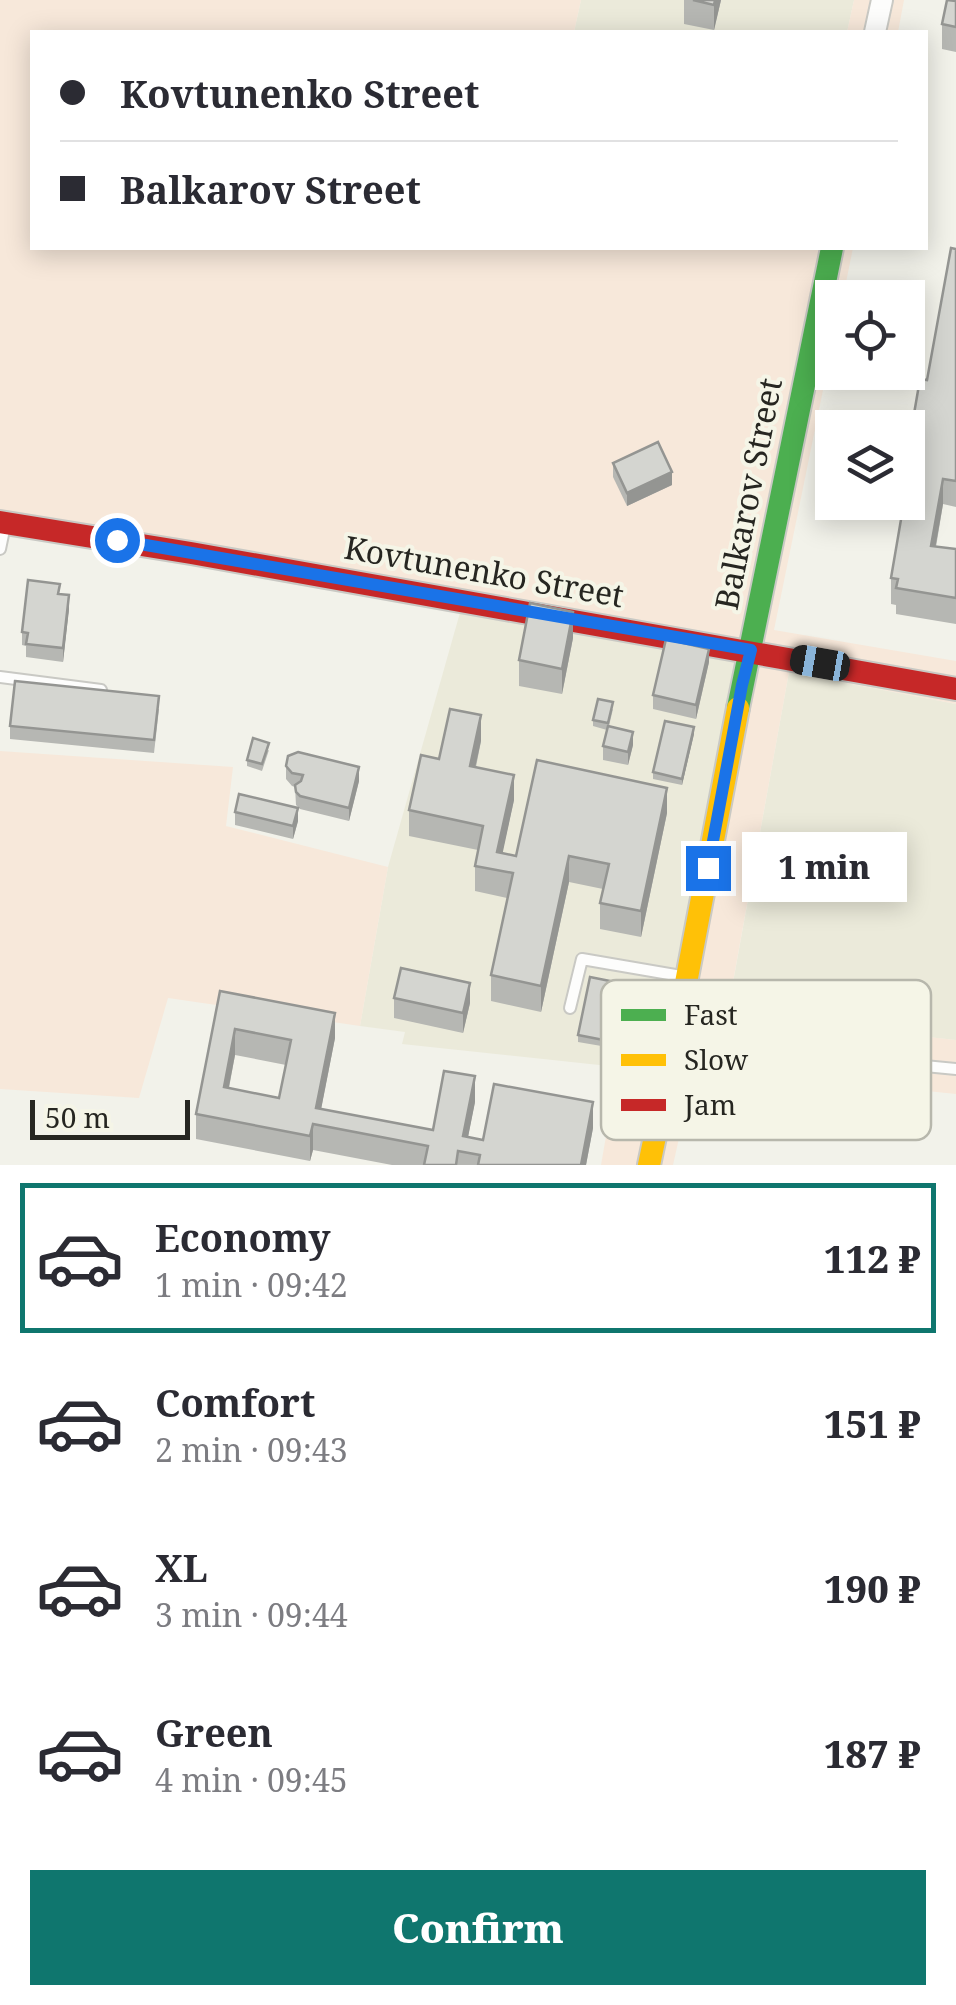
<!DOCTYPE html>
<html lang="en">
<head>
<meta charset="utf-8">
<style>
  :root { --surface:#fff; --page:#f7f7f7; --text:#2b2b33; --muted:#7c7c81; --line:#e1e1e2; --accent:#0f766e }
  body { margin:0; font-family:"Noto Serif",serif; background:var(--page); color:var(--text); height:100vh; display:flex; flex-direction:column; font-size:38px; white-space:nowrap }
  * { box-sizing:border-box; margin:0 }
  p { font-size:32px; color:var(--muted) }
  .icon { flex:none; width:55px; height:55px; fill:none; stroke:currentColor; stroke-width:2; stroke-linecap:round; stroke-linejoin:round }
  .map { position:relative; height:1165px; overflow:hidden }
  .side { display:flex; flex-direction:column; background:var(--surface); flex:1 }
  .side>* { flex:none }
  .banner { position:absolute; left:30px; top:30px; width:898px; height:220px; border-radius:0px; box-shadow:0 5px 25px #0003; display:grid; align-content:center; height:220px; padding:0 30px; background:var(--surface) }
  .buttons { position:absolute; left:815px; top:280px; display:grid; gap:20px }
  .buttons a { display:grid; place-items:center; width:110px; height:110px; border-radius:0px; background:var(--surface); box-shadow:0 5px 25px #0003; font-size:50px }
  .scale { position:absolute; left:30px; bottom:25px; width:160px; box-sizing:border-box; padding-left:10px; border:5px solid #262621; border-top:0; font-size:28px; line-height:35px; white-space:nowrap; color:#262621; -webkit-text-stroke:8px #f5f5e7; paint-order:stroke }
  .end { position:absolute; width:45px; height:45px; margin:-22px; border:12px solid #1a73e8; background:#fff; box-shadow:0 0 0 5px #fff }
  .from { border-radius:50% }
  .bubble { position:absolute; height:70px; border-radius:0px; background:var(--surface); box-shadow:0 5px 25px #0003; font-size:32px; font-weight:800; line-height:70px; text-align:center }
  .car { position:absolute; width:30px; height:60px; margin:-30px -15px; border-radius:12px; box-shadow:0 0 8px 2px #0007; background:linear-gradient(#222 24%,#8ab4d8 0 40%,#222 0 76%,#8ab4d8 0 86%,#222 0) }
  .banner b { display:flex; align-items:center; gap:35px; height:95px; font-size:38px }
  .banner b+b { border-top:2px solid var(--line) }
  .banner i { width:25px; height:25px; background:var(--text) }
  ul { padding:18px 0 0; list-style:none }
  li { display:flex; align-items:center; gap:30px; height:150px; margin:0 20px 15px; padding:0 10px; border:5px solid transparent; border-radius:0px }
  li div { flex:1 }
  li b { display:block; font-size:38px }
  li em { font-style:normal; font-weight:800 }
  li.selected { border-color:var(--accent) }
  li>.icon { width:90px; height:90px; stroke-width:1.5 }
  .primary-button { display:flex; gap:20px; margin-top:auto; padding:20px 30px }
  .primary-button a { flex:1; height:115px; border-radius:0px; background:var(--accent); color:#fff; font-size:40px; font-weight:800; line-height:115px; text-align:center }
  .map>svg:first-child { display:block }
</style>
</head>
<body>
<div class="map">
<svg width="956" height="1165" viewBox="0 0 956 1165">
  <rect width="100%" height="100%" fill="#f2f2ea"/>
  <g fill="#ebeada">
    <polygon points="581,0 854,0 847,32 574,32"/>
    <polygon points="463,602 751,651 675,1041 618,1067 402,1044 405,1032 360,1026 388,867"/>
    <polygon points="789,672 956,704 956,1040 727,1016"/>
  </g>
  <g fill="#f7e8da">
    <polygon points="0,0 581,0 574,32 32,32 32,248 853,248 843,297 832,298 832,346 774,630 956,661 956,704 789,672 727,1015 956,1040 956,1094 695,1067 673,1165 601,1165 618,1067 675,1041 751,651 0,522"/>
    <polygon points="854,0 904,0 898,32 847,32"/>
    <polygon points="0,751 233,767 226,826 388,867 360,1026 168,998 139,1098 0,1089"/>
  </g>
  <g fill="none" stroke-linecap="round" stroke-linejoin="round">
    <g stroke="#c9c9c4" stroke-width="14">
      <g id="lane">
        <polyline points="0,549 5,525"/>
        <polyline points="0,677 101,690"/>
        <polyline points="570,1008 582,959 681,976"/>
        <polyline points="678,1042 956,1069"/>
      </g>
    </g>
    <g stroke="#c9c9c4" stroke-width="24">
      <polyline id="street" points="875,32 882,0"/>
    </g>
    <g stroke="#c9c9c4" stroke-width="26">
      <polyline id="fast" points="738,708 832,248"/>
    </g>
    <g stroke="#c9c9c4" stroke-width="26">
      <polyline id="slow" points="649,1165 675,1041 738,708"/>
    </g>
    <g stroke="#c9c9c4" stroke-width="26">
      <polyline id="jam" points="0,522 191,553 956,689"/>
    </g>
    <use href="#lane" stroke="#fdfdfc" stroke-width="10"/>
    <use href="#street" stroke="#fdfdfc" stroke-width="20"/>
    <use href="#fast" stroke="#4caf50" stroke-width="22"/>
    <use href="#slow" stroke="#ffc107" stroke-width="22"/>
    <use href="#jam" stroke="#c62828" stroke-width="22"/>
  </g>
  <g fill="#b6b7b3" fill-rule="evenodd">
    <polygon points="684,0 721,0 714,30 684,24"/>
    <polygon points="956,1 956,52 942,49 942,24"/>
    <polygon points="956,249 956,507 943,504 936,547 956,549 956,624 896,614 896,605 891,604 891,578 910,469 909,443 927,380"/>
    <polygon points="613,463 672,485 627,506 613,477"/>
    <polygon points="60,594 69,609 63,662 26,657 26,646 22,645 22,632"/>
    <polygon points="573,638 562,694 519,686 519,660"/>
    <polygon points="709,662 696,719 653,709 653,695"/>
    <polygon points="159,709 154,753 10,739 10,726"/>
    <polygon points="613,709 609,726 633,745 628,765 603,760 603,746 607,730 593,726 593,720"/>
    <polygon points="694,734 682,785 653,779 653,772"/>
    <polygon points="481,741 476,767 514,800 502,853 516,856 667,813 641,937 600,929 600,903 603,889 569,882 541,1012 491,1001 491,975 507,898 475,891 475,866 478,850 409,836 409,810 439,759"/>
    <polygon points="269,750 262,771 247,766 247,760"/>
    <polygon points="286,766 359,781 349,821 300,809 296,805 295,787 292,786 286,779"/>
    <polygon points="235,812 298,821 293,839 235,825"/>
    <path d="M220,991L335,1038L321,1109L433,1130L475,1102L468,1137L483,1140L593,1128L586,1165H392L313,1150L310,1161L196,1139V1114ZM235,1055L286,1065L279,1098L229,1088Z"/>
    <polygon points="630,992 619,1049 578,1042 578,1035"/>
    <polygon points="394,998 470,1003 463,1033 394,1018"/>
  </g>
  <g fill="#949592">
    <polygon points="715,0 721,0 714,30 714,5"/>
    <polygon points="672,472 672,485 627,506 627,493"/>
    <polygon points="943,479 943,504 931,572 931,546"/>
    <polygon points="69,595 69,609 63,662 63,648"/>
    <polygon points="573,612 573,638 562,694 562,669"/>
    <polygon points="709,649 709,662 696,719 696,705"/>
    <polygon points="481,715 481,741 470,791 470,766"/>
    <polygon points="694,727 694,734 682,785 682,779"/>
    <polygon points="633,732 633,745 628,765 628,752"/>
    <polygon points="359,767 359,781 349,821 349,808"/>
    <polygon points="514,775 514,800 499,870 497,852"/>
    <polygon points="667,788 667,813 641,937 641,911"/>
    <polygon points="298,808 298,821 293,839 293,826"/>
    <polygon points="569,856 569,882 541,1012 541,986"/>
    <polygon points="470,983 470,1003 463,1033 463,1013"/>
    <polygon points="630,985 630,992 619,1049 619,1043"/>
    <polygon points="335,1013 335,1038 318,1125 316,1108"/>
    <polygon points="235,1029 235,1055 224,1112 224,1087"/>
    <polygon points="475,1076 475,1102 465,1152 463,1136"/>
    <polygon points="593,1102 593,1128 586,1165 581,1165"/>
    <polygon points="313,1124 313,1150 310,1161 310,1136"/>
  </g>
  <g fill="#d4d5d0" stroke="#949592" stroke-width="2.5" fill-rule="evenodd">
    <polygon points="693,0 715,0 714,5"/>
    <polygon points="947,0 956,1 956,27 942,24"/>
    <polygon points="951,248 956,249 956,481 943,479 931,546 956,549 956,598 896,588 898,579 891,578 904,502 908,502 908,480 914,444 909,443 920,379 927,380"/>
    <polygon points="658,442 672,472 627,493 613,463"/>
    <polygon points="28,580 60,584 58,594 69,595 63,648 26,644 28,633 22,632"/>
    <polygon points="530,603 573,612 562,669 519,660"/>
    <polygon points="666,639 709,649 696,705 653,695"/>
    <polygon points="15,681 159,696 154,740 10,726"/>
    <polygon points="598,699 613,702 608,723 593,720"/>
    <polygon points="450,709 481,715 470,766 514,775 497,852 516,856 537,760 667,788 641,911 600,903 609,864 569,856 541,986 491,975 513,873 475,866 483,826 409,810 421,755 439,759"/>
    <polygon points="665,721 694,727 682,779 653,772"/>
    <polygon points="608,726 633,732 628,752 603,746"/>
    <polygon points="253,738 269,743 262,764 247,760"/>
    <polygon points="298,752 359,767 349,808 300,796 296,792 295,785 301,781 303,775 292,773 286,766 288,756"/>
    <polygon points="239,794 298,808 293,826 235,812"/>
    <polygon points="401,968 470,983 463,1013 394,998"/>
    <polygon points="590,977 630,985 619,1043 578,1035"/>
    <path d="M220,991L335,1013L316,1108L433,1130L444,1071L475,1076L463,1136L483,1140L494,1084L593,1102L581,1165H478L480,1155L458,1151L456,1165H424L428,1146L313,1124L310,1136L196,1114ZM235,1029L291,1040L279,1098L224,1087Z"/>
  </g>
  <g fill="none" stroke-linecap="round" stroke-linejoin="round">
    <polyline stroke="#1a73e8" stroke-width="12" points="117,540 751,650 742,685 708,868"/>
  </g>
  <g text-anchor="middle" stroke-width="8" stroke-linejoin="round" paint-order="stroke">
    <g font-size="32" fill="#262621" stroke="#f5f5e7">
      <text transform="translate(749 494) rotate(-79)" y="11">Balkarov Street</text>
      <text transform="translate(484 572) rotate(10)" y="11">Kovtunenko Street</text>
    </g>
  </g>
  <rect x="601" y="980" width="330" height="160" rx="15" fill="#f5f5e7" stroke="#b7b7ac" stroke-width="2.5"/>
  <rect x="621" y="1009" width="45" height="12" fill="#4caf50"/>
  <rect x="621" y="1054" width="45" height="12" fill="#ffc107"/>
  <rect x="621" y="1099" width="45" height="12" fill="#c62828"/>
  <g font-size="28" fill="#262621">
    <text x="684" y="1025">Fast</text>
    <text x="684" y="1070">Slow</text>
    <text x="684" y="1115">Jam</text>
  </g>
</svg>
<div class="buttons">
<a><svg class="icon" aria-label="locate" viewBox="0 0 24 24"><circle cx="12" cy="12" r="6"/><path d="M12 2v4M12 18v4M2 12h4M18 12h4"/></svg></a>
<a><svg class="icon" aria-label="layers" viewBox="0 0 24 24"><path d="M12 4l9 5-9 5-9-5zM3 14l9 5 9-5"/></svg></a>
</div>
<div class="scale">50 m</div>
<i class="end from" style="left:117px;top:540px"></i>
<i class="end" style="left:708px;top:868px"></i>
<div class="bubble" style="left:742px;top:832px;width:165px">1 min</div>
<i class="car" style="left:820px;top:663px;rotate:280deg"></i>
<div class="banner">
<b><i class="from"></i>Kovtunenko Street</b>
<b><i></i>Balkarov Street</b>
</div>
</div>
<section class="side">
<ul>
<li class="selected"><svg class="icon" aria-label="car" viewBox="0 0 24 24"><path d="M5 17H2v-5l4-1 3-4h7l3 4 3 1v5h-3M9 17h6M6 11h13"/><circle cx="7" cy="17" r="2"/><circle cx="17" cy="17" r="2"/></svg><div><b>Economy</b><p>1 min · 09:42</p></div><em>112 ₽</em></li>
<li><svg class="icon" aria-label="car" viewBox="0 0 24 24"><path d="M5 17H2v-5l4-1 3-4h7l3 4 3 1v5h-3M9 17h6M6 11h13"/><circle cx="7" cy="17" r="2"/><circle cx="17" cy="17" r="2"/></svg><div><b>Comfort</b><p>2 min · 09:43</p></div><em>151 ₽</em></li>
<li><svg class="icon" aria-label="car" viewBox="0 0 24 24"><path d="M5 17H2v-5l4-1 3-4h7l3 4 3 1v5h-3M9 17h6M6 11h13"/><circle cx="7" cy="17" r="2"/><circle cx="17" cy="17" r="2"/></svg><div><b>XL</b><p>3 min · 09:44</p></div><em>190 ₽</em></li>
<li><svg class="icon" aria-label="car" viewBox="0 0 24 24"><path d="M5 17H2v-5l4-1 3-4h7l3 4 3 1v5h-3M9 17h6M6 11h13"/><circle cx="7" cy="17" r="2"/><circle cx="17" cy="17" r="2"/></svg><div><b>Green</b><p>4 min · 09:45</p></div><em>187 ₽</em></li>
</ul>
<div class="primary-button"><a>Confirm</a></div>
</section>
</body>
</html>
